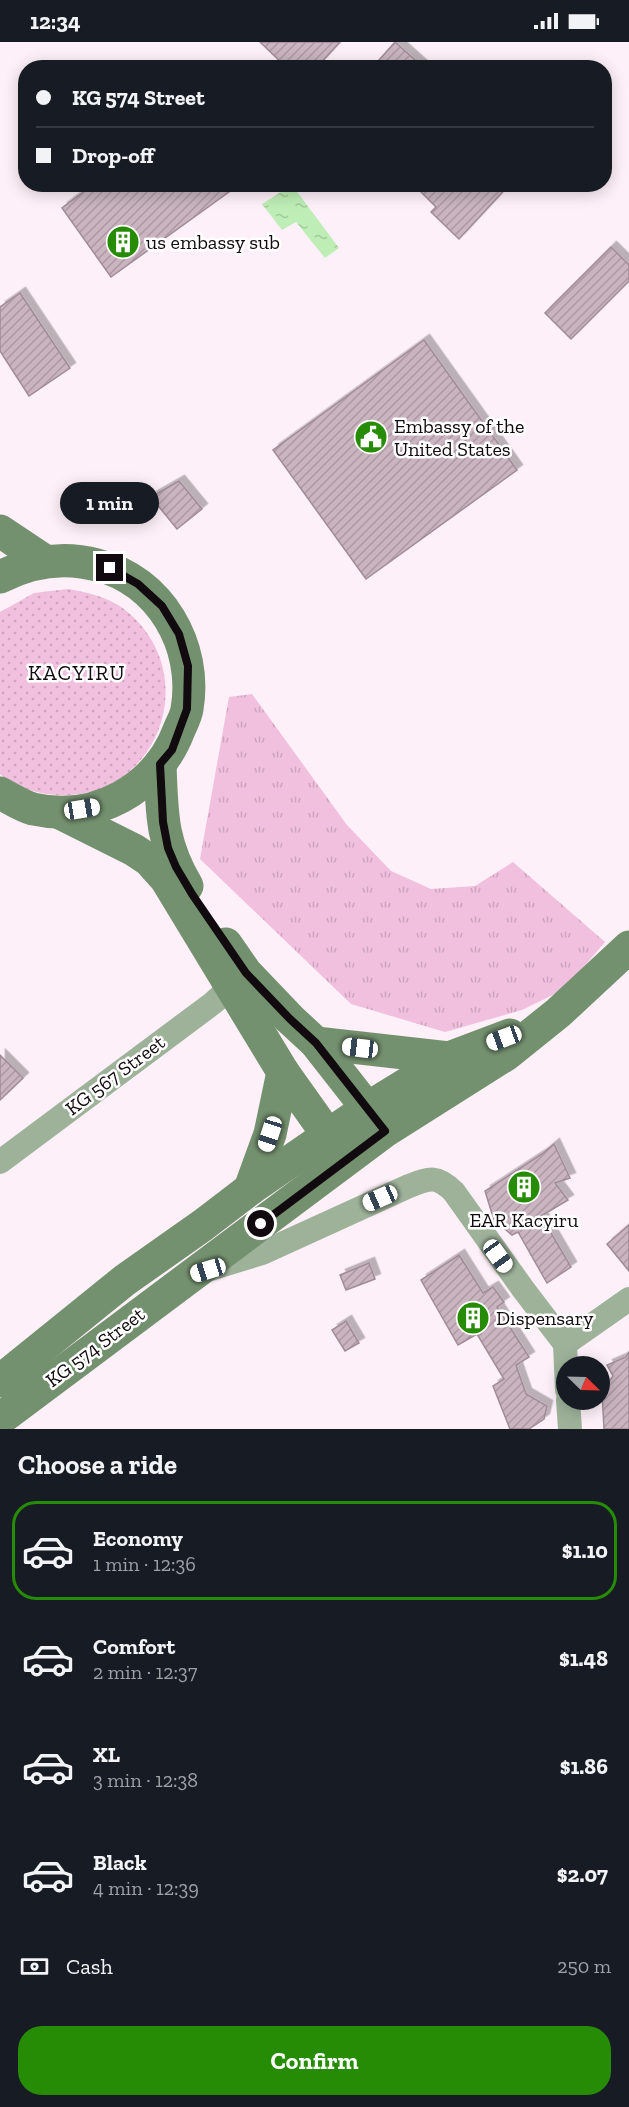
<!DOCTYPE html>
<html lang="en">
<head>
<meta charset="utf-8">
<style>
  :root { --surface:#171b24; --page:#20242c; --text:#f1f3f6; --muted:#9ea1a6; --line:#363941; --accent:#278c05 }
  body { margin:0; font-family:"Zilla Slab",serif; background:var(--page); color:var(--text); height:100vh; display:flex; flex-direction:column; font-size:22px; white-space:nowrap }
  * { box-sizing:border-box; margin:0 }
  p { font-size:20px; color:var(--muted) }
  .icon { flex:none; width:33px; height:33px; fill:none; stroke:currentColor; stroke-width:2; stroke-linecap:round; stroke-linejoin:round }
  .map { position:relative; height:1387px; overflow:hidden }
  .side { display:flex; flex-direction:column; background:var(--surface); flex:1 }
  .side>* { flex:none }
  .banner { position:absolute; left:18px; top:18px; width:594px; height:132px; border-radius:24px; box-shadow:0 3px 15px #0003; display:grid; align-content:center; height:132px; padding:0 18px; background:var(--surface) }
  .needle { width:39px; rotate:113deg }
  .controls { position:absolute; left:556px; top:1314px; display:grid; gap:12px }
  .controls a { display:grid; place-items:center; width:54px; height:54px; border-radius:50%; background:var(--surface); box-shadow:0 3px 15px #0003; font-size:30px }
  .end { position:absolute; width:27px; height:27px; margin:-14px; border:8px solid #110a0e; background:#fff; box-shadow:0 0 0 3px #fff }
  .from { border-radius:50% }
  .bubble { position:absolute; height:42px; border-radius:21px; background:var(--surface); box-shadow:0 3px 15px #0003; font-size:20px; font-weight:700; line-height:42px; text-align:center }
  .car { position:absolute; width:18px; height:36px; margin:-18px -9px; border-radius:8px; box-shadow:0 0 4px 2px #0007; background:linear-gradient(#fff 24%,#345 0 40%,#fff 0 76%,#345 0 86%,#fff 0) }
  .banner b { display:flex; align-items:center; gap:21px; height:57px; font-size:22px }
  .banner b+b { border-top:2px solid var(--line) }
  .banner i { width:15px; height:15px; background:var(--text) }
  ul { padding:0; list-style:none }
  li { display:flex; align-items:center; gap:18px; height:99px; margin:0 12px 9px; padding:0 6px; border:3px solid transparent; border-radius:24px }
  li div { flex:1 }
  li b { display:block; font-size:22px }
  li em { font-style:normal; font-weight:700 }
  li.on { border-color:var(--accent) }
  li>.icon { width:54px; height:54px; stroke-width:1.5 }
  h2 { padding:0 18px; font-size:27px; line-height:72px }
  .pay { display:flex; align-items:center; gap:15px; height:66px; padding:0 18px; font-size:22px }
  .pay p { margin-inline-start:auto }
  .cta { display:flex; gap:12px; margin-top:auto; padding:12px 18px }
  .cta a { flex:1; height:69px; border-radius:24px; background:var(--accent); color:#fff; font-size:24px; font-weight:700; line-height:69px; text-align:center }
  .status { display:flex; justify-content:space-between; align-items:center; height:42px; padding:0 30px; background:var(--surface); direction:ltr }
  .status svg { height:16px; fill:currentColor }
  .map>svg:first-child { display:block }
</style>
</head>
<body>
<div class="status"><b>12:34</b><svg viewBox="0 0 49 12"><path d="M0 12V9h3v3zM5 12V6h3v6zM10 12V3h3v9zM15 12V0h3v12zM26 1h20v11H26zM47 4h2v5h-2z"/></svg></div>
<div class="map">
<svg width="629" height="1387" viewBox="0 0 629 1387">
  <defs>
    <pattern id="grass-tufts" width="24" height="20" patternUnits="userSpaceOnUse" patternTransform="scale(1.5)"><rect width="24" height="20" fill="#f1c0de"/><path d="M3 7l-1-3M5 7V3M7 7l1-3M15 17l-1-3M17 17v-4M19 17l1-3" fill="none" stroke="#cea4bd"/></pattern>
    <pattern id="park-dots" width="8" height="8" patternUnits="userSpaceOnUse" patternTransform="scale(1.5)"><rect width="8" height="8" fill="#f1c0de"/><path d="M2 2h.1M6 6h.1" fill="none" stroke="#cea4bd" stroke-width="1.8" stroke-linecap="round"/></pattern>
    <pattern id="water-ripples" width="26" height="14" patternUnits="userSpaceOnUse" patternTransform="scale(1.5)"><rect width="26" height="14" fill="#beedb5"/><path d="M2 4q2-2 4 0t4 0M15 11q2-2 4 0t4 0" fill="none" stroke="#a2ca9a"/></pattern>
    <pattern id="building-hatch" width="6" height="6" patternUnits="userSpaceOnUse" patternTransform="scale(1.5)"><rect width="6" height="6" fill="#c9b4c0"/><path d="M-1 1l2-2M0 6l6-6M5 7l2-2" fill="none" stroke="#ac99a4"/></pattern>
    <filter id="shadow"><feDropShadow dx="5.5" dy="-5.5" stdDeviation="0" flood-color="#0004"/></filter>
  </defs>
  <rect width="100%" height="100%" fill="#fef0f8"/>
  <polygon fill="url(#grass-tufts)" points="252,652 347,783 391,829 431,847 475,844 513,820 605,900 565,947 522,968 445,990 351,962 200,817 229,655"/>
  <path fill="url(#park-dots)" d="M68,547C90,551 113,556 130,572C203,637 156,757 59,753C37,752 16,746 0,732V570L34,551Z"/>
  <polygon fill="url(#water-ripples)" points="292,143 339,206 325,216 296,180 282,188 262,162"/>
  <g fill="url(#building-hatch)" stroke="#a08b97" stroke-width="1.5" filter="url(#shadow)">
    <polygon points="260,0 340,0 316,26 287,26"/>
    <polygon points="395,0 424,26 372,26"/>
    <polygon points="94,142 240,142 111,235 62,166"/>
    <polygon points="413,142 510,142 459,197 431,170 436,165"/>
    <polygon points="611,205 629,223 629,239 571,297 545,271"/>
    <polygon points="20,251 70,326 29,354 0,309 0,265"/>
    <polygon points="424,298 517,428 366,537 273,408"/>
    <polygon points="179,439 202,467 177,487 151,455"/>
    <polygon points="0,1013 23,1036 0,1058"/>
    <polygon points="554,1102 570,1136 555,1141 568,1158 541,1174 571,1225 547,1241 518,1190 512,1193 494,1178 485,1149 542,1112"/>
    <polygon points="629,1183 629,1229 607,1202"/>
    <polygon points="459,1213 483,1251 493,1245 504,1260 497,1265 529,1315 516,1323 526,1352 547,1364 544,1377 529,1387 510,1387 493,1344 504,1337 477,1292 458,1303 421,1238"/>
    <polygon points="369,1221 375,1237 346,1248 340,1233"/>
    <polygon points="346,1279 359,1301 345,1309 332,1288"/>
    <polygon points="629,1310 629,1387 604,1387 602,1350 613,1334 607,1323 626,1315"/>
  </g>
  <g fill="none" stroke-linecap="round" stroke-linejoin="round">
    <g stroke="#9eb29a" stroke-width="24">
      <polyline points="0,1120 213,961 243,934"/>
      <path d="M210,1227L262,1211L409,1144C430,1136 437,1133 454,1150L523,1247L565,1302L567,1348"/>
      <polyline points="565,1302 629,1257"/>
      <polyline points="568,1358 570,1387"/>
    </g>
    <g stroke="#74916f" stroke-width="33">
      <polyline points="0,489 45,519"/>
      <path d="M0,535C31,519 63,514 97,523C160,538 198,604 187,667C186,674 182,681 179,688C157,747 95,781 33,767C22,764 10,756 0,751"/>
      <path d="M160,722C162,772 161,800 187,844"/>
      <polyline points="60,771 134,808 149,818 166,837 283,1030 342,1113"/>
      <polyline points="226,902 246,931 290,977 316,1001 381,1084"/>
      <polyline points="316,1001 449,1016"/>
      <polyline points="250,1147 270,1092 283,1030"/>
      <polyline points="0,1339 125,1238 203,1183 250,1147 366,1067 449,1016 510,993"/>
      <polyline points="0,1377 385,1089 507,1012 558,971 629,905"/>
    </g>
  </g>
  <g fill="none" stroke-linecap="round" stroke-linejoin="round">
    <polyline stroke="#110a0e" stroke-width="8" points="110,526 138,542 162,564 179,592 188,624 187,667 172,708 160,722 163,780 168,806 176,825 192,852 246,931 290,977 316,1001 385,1089 261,1182"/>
  </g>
  <defs>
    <g id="building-disc" transform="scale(1.725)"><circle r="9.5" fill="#278c05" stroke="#fff"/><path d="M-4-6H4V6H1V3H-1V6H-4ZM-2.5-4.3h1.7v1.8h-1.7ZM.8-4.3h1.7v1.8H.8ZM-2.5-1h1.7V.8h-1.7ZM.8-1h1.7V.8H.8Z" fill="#fff"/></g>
    <g id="civic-disc" transform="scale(1.725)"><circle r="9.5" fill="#278c05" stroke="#fff"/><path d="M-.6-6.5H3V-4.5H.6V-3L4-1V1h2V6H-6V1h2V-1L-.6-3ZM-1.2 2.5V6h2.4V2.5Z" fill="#fff"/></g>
  </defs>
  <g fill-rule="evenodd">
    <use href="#building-disc" x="123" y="200"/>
    <use href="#civic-disc" x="371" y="395"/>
    <use href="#building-disc" x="524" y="1145"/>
    <use href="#building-disc" x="473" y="1276"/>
  </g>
  <g text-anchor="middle" stroke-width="5" stroke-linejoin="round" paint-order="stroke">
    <g font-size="20" fill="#110a0e" stroke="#fff" text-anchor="start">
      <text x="146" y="207">us embassy sub</text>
      <text x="394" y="391">Embassy of the<tspan x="394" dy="23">United States</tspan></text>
      <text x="524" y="1185" text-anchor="middle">EAR Kacyiru</text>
      <text x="496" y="1283">Dispensary</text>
    </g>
    <g font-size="20" fill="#110a0e" stroke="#fff">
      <text transform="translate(115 1033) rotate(-37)" y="7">KG 567 Street</text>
      <text transform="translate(95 1305) rotate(-37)" y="7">KG 574 Street</text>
    </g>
    <g font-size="21" letter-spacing="1.5" fill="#110a0e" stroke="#fff">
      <text x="77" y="638">KACYIRU</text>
    </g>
  </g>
</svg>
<div class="controls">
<a><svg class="needle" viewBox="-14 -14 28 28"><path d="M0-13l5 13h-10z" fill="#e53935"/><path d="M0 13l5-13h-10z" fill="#9ea1a6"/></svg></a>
</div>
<i class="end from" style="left:261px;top:1182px"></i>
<i class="end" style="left:110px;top:526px"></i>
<div class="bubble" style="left:60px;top:440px;width:99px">1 min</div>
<i class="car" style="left:82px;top:767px;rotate:81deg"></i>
<i class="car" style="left:504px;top:996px;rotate:250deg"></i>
<i class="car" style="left:360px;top:1006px;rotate:277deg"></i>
<i class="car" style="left:270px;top:1092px;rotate:198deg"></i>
<i class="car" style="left:380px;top:1156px;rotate:246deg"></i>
<i class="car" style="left:498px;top:1214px;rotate:144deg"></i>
<i class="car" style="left:208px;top:1228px;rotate:253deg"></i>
<div class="banner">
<b><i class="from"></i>KG 574 Street</b>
<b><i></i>Drop-off</b>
</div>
</div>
<section class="side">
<h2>Choose a ride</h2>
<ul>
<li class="on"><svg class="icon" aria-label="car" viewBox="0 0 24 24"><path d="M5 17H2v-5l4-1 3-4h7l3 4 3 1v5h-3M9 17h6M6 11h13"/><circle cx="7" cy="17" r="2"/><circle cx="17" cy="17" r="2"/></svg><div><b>Economy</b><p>1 min · 12:36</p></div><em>$1.10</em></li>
<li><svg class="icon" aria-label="car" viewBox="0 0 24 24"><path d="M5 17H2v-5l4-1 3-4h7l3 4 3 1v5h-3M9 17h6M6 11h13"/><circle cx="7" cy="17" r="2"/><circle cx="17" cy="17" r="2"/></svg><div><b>Comfort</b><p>2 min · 12:37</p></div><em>$1.48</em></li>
<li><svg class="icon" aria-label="car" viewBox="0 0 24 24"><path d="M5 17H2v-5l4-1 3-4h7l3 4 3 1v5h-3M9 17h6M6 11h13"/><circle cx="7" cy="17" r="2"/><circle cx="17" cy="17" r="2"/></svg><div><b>XL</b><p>3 min · 12:38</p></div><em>$1.86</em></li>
<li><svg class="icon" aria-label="car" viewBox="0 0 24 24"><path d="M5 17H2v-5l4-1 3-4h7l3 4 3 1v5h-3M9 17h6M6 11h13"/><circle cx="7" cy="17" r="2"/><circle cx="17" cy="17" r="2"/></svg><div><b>Black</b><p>4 min · 12:39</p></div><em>$2.07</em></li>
</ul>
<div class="pay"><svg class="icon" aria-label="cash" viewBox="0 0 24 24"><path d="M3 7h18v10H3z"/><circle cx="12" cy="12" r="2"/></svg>Cash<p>250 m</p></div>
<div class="cta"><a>Confirm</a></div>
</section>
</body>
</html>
